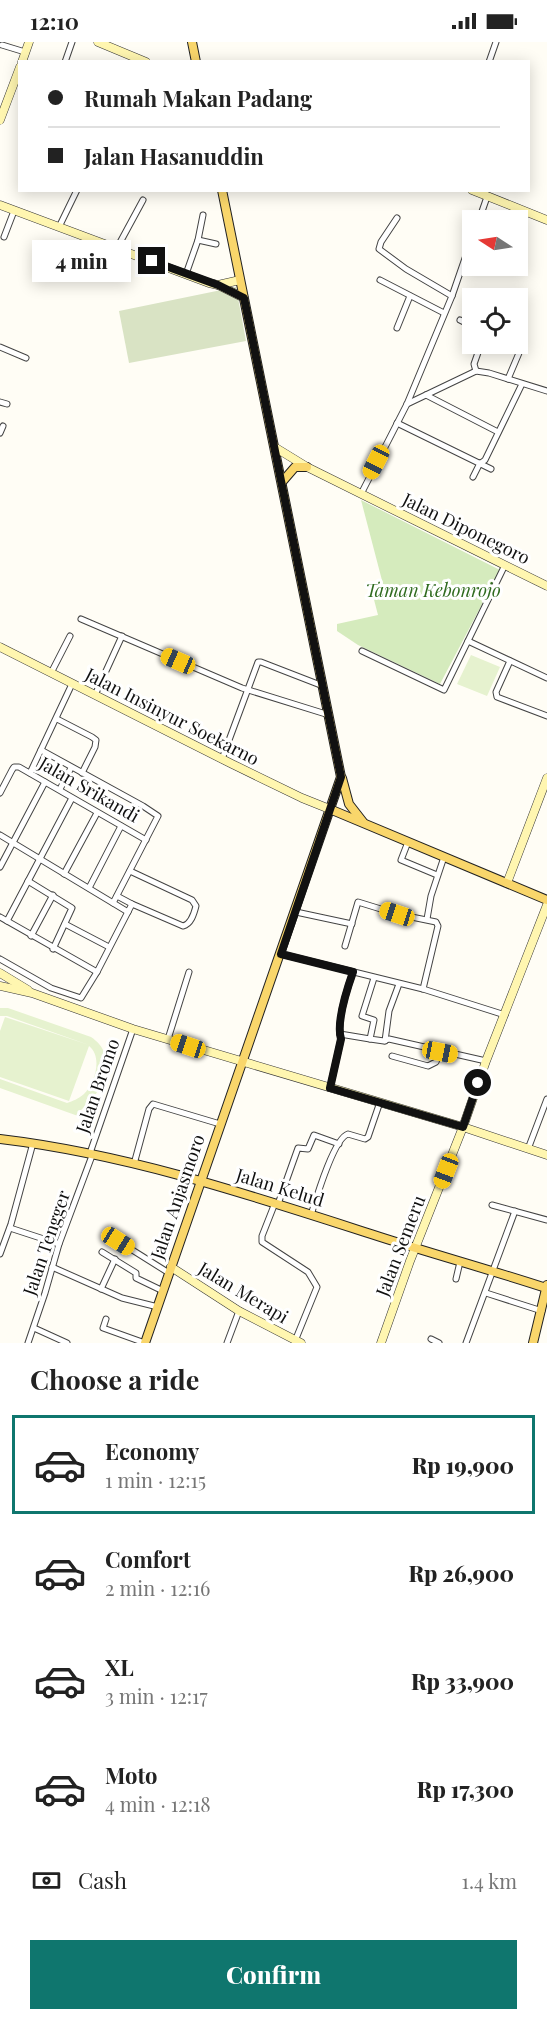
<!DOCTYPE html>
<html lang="en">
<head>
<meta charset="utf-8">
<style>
  :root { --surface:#fff; --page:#f6f6f6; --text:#222; --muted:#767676; --line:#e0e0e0; --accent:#0f766e }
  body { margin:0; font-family:"Playfair Display",serif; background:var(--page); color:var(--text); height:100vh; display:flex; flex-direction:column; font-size:22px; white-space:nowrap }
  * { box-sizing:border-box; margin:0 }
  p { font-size:20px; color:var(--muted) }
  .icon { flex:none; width:33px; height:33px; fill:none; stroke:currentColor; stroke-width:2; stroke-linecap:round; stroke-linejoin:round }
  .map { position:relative; height:1301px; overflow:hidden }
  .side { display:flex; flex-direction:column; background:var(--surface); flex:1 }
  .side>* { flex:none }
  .top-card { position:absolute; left:18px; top:18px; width:512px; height:132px; border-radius:0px; box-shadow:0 3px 15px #0003; display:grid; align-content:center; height:132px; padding:0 30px; background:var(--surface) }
  .needle { width:39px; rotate:282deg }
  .fabs { position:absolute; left:462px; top:168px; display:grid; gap:12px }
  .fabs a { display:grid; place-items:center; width:66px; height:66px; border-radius:0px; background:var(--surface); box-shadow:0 3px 15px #0003; font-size:30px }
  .end { position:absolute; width:27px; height:27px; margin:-14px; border:8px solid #111; background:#fff; box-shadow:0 0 0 3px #fff }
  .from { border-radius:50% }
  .bubble { position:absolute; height:42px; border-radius:0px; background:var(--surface); box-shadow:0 3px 15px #0003; font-size:20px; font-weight:800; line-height:42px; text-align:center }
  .car { position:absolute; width:18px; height:36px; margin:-18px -9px; border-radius:8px; box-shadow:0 0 4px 2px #0007; background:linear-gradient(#f5c518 24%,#345 0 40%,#f5c518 0 76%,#345 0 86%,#f5c518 0) }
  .top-card b { display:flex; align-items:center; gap:21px; height:57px; font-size:22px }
  .top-card b+b { border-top:2px solid var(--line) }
  .top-card i { width:15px; height:15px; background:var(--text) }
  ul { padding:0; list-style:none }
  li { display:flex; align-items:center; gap:18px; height:99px; margin:0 12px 9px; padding:0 18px; border:3px solid transparent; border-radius:0px }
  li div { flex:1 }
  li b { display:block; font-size:22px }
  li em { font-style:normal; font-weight:800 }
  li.on { border-color:var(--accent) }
  li>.icon { width:54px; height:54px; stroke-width:1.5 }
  h2 { padding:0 30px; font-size:27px; line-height:72px }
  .pay { display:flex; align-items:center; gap:15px; height:66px; padding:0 30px; font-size:22px }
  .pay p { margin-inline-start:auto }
  .action { display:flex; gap:12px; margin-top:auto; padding:12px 30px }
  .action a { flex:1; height:69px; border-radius:0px; background:var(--accent); color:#fff; font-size:24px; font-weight:800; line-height:69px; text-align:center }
  .status { display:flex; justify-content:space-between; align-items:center; height:42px; padding:0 30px; background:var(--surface); direction:ltr }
  .status svg { height:16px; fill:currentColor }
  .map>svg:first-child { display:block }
</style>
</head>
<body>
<div class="status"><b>12:10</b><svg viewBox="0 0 49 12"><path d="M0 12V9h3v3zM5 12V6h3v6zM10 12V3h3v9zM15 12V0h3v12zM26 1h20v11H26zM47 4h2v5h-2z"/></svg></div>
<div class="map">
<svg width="547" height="1301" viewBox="0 0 547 1301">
  <rect width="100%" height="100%" fill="#fffdf5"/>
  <polygon fill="#d5ebbd" points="361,458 500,528 440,642 358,603 337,589 337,582 378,573 372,550 384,546"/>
  <polygon fill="#d9e3c4" points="236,245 246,299 129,321 119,269"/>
  <g fill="#e6f2cf">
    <polygon points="471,613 500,625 487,654 457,642"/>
    <path d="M0,966H8L91,995C97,999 103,1005 105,1013C108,1027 100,1049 91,1059C85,1065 81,1066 78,1074L0,1046V1037L67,1061C73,1059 78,1057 84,1052C95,1041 103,1015 89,1004L69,1059L0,1035V989L5,975L89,1003L7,974H0Z"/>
  </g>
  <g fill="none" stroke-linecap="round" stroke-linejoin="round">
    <g stroke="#444" stroke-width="7">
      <g id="street">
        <polyline points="2,3 25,10"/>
        <polyline points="65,20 72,0"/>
        <polyline points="489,20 496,0"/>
        <polyline points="397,176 381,200 379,207 406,227 452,254"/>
        <polyline points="479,178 487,155"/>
        <polyline points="59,185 77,148"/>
        <polyline points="4,195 14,169"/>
        <polyline points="198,198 216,202"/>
        <polyline points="117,206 143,158"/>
        <polyline points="186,232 198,198 203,173"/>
        <polyline points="380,238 444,271"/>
        <polyline points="460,278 472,284"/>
        <polyline points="397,286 410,254"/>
        <polyline points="0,305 26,316"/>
        <polyline points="476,329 474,322 481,302"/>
        <polyline points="508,337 519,311"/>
        <polyline points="426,353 498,390"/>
        <polyline points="0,360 7,362"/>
        <polyline points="407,362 476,329 489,331 547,349"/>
        <polyline points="397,381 491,427"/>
        <polyline points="0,391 3,384"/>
        <polyline points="481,421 485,418 522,342"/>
        <polyline points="473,435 480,421"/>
        <polyline points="361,452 407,362 452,254 472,196"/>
        <polyline points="81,577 242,646 329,673"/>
        <polyline points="468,599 547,636"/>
        <polyline points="362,609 444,648 505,523"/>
        <polyline points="510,619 496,650 497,655 547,674"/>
        <polyline points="51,631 70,594"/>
        <polyline points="95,653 122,594"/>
        <polyline points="57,677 92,695 96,698 95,705 82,731"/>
        <polyline points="41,708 143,764 158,774 113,861"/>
        <polyline points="222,717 258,620 261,620 323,644"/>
        <polyline points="30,731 72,642"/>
        <polyline points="60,747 71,726"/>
        <polyline points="0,751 12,728 14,725 19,725 146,798"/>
        <polyline points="0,793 128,870"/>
        <polyline points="408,800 401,818 437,833"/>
        <polyline points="0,825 45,740"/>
        <polyline points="64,832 97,771"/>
        <polyline points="28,839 72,866 53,907"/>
        <polyline points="89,846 121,784"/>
        <path d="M117,854L132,862L183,884C191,882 194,872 196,864L192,858L130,829"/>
        <polyline points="296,870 352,882"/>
        <polyline points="0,875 97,930"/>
        <polyline points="427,877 431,854 444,815"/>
        <polyline points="7,879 72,756"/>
        <polyline points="65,882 109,905"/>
        <polyline points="31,894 53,853"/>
        <polyline points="345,904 358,860 397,872 436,880 438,884 423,947"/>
        <polyline points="281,912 423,947 505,973"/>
        <polyline points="0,917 51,946 81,956 97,930 132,862"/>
        <polyline points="374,936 362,974 374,978 370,997 384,999 389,997 486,1019"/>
        <polyline points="340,992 370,997"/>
        <polyline points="168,997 189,930"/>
        <polyline points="385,999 389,969 399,942"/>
        <polyline points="392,1014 428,1024 436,1020 440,1010"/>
        <path d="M330,1046L341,997C336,980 347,947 353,930"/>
        <polyline points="528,1107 547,1057"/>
        <polyline points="90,1111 133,987"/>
        <polyline points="134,1122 149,1067 153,1062 220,1082"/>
        <polyline points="275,1161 262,1194 262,1200 308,1230 317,1245 295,1299"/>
        <polyline points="278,1162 298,1106 308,1107 314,1093 339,1102"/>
        <polyline points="492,1163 547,1178"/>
        <path d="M311,1173C316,1157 334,1096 348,1092L365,1097L368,1095L380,1060"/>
        <polyline points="10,1186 59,1202"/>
        <polyline points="118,1199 169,1231"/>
        <polyline points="102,1210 136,1231 136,1236 163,1249"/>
        <polyline points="0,1212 11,1182 33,1101"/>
        <polyline points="52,1225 122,1256 158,1265"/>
        <polyline points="456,1237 460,1220"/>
        <polyline points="101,1247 115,1217"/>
        <polyline points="486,1251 542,1269"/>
        <polyline points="106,1277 103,1286 145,1301"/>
        <polyline points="34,1286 67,1301"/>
        <polyline points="431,1297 439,1301"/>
        <polyline points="28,1301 45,1251 59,1202 93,1111"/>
        <polyline points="227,1301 239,1269"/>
        <polyline points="466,1301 515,1169"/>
      </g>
    </g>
    <g stroke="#333" stroke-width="9">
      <g id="secondary">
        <polyline points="98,0 146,20"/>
        <polyline points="22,20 29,0"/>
        <polyline points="0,78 20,25"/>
        <polyline points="472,148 547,178"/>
        <polyline points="0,163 209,241 218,243 240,238"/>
        <polyline points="218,243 244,256"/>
        <polyline points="276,406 307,425 547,544"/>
        <polyline points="0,605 232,722 302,756 332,768"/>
        <polyline points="507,841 547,736"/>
        <polyline points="0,931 28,948"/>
        <polyline points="0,944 32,951 133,987 463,1085 547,1113"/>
        <polyline points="171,1225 239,1269 301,1301"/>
        <polyline points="381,1301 410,1219 463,1085 486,1019 547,863"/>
      </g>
    </g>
    <g stroke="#222" stroke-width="10">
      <g id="primary">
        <polyline points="192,0 196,20"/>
        <polyline points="282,440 295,425 307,425"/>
        <polyline points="342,736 349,762 363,780"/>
        <polyline points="332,768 547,858"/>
        <path d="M0,1097C127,1112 250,1153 371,1192C429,1211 488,1227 546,1246"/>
        <polyline points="145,1301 341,735 222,148"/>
        <polyline points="533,1301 547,1243"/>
      </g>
    </g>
    <use href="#street" stroke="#fff" stroke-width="5"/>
    <use href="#secondary" stroke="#fff6b0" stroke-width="8"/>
    <use href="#primary" stroke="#f9d66b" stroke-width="8"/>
  </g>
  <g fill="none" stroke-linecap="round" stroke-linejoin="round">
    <path stroke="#111" stroke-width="8" d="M152,219L218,243L244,256L341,735L281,912L353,930C347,947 336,980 341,997L330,1046L463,1085L478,1041"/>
  </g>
  <g text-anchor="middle" stroke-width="6" stroke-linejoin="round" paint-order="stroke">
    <g font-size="18" fill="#111" stroke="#fff">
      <text transform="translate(466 487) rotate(26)" y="6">Jalan Diponegoro</text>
      <text transform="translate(172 675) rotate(27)" y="6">Jalan Insinyur Soekarno</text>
      <text transform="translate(89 748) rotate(30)" y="6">Jalan Srikandi</text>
      <text transform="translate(98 1044) rotate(-71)" y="6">Jalan Bromo</text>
      <text transform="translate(280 1146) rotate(17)" y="6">Jalan Kelud</text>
      <text transform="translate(178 1155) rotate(-71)" y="6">Jalan Anjasmoro</text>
      <text transform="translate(47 1201) rotate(-71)" y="6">Jalan Tengger</text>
      <text transform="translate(401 1204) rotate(-69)" y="6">Jalan Semeru</text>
      <text transform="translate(243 1251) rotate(31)" y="6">Jalan Merapi</text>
    </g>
    <g font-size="18" font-style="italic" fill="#2f6b1f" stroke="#fff">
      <text x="433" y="555">Taman Kebonrojo</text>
    </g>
  </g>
</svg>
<div class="fabs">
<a><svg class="needle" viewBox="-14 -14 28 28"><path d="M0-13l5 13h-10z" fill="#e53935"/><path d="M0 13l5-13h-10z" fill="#767676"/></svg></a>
<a><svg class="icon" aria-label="locate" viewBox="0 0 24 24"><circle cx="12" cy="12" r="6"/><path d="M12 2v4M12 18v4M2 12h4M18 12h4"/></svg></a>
</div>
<i class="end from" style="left:478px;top:1041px"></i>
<i class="end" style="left:152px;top:219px"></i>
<div class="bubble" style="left:32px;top:198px;width:99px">4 min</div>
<i class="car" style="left:376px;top:420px;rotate:207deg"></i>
<i class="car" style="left:178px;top:619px;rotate:294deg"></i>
<i class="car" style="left:397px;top:872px;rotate:288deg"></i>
<i class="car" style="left:188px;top:1004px;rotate:288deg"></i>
<i class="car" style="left:440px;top:1010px;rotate:101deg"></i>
<i class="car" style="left:446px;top:1129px;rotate:201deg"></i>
<i class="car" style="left:118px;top:1199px;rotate:122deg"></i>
<div class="top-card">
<b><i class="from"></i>Rumah Makan Padang</b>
<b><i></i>Jalan Hasanuddin</b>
</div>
</div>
<section class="side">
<h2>Choose a ride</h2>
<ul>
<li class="on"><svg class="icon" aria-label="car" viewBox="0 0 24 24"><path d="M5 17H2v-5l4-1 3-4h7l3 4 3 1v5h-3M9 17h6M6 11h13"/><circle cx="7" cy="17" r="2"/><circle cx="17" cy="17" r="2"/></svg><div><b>Economy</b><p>1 min · 12:15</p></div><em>Rp 19,900</em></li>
<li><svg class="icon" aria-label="car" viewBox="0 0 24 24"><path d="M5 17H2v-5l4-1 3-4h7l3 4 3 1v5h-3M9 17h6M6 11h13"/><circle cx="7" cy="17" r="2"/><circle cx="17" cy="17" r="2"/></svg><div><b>Comfort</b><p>2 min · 12:16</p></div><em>Rp 26,900</em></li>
<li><svg class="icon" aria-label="car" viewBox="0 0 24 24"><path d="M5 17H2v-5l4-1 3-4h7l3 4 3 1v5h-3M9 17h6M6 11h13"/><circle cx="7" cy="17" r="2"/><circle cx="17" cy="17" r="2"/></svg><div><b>XL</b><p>3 min · 12:17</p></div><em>Rp 33,900</em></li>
<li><svg class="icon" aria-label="car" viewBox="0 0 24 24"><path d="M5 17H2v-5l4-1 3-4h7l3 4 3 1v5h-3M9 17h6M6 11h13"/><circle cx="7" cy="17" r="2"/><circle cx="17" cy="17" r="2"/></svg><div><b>Moto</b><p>4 min · 12:18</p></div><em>Rp 17,300</em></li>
</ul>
<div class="pay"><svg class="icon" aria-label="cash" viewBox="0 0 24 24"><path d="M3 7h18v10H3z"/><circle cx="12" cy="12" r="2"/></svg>Cash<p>1.4 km</p></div>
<div class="action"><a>Confirm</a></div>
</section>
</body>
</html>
